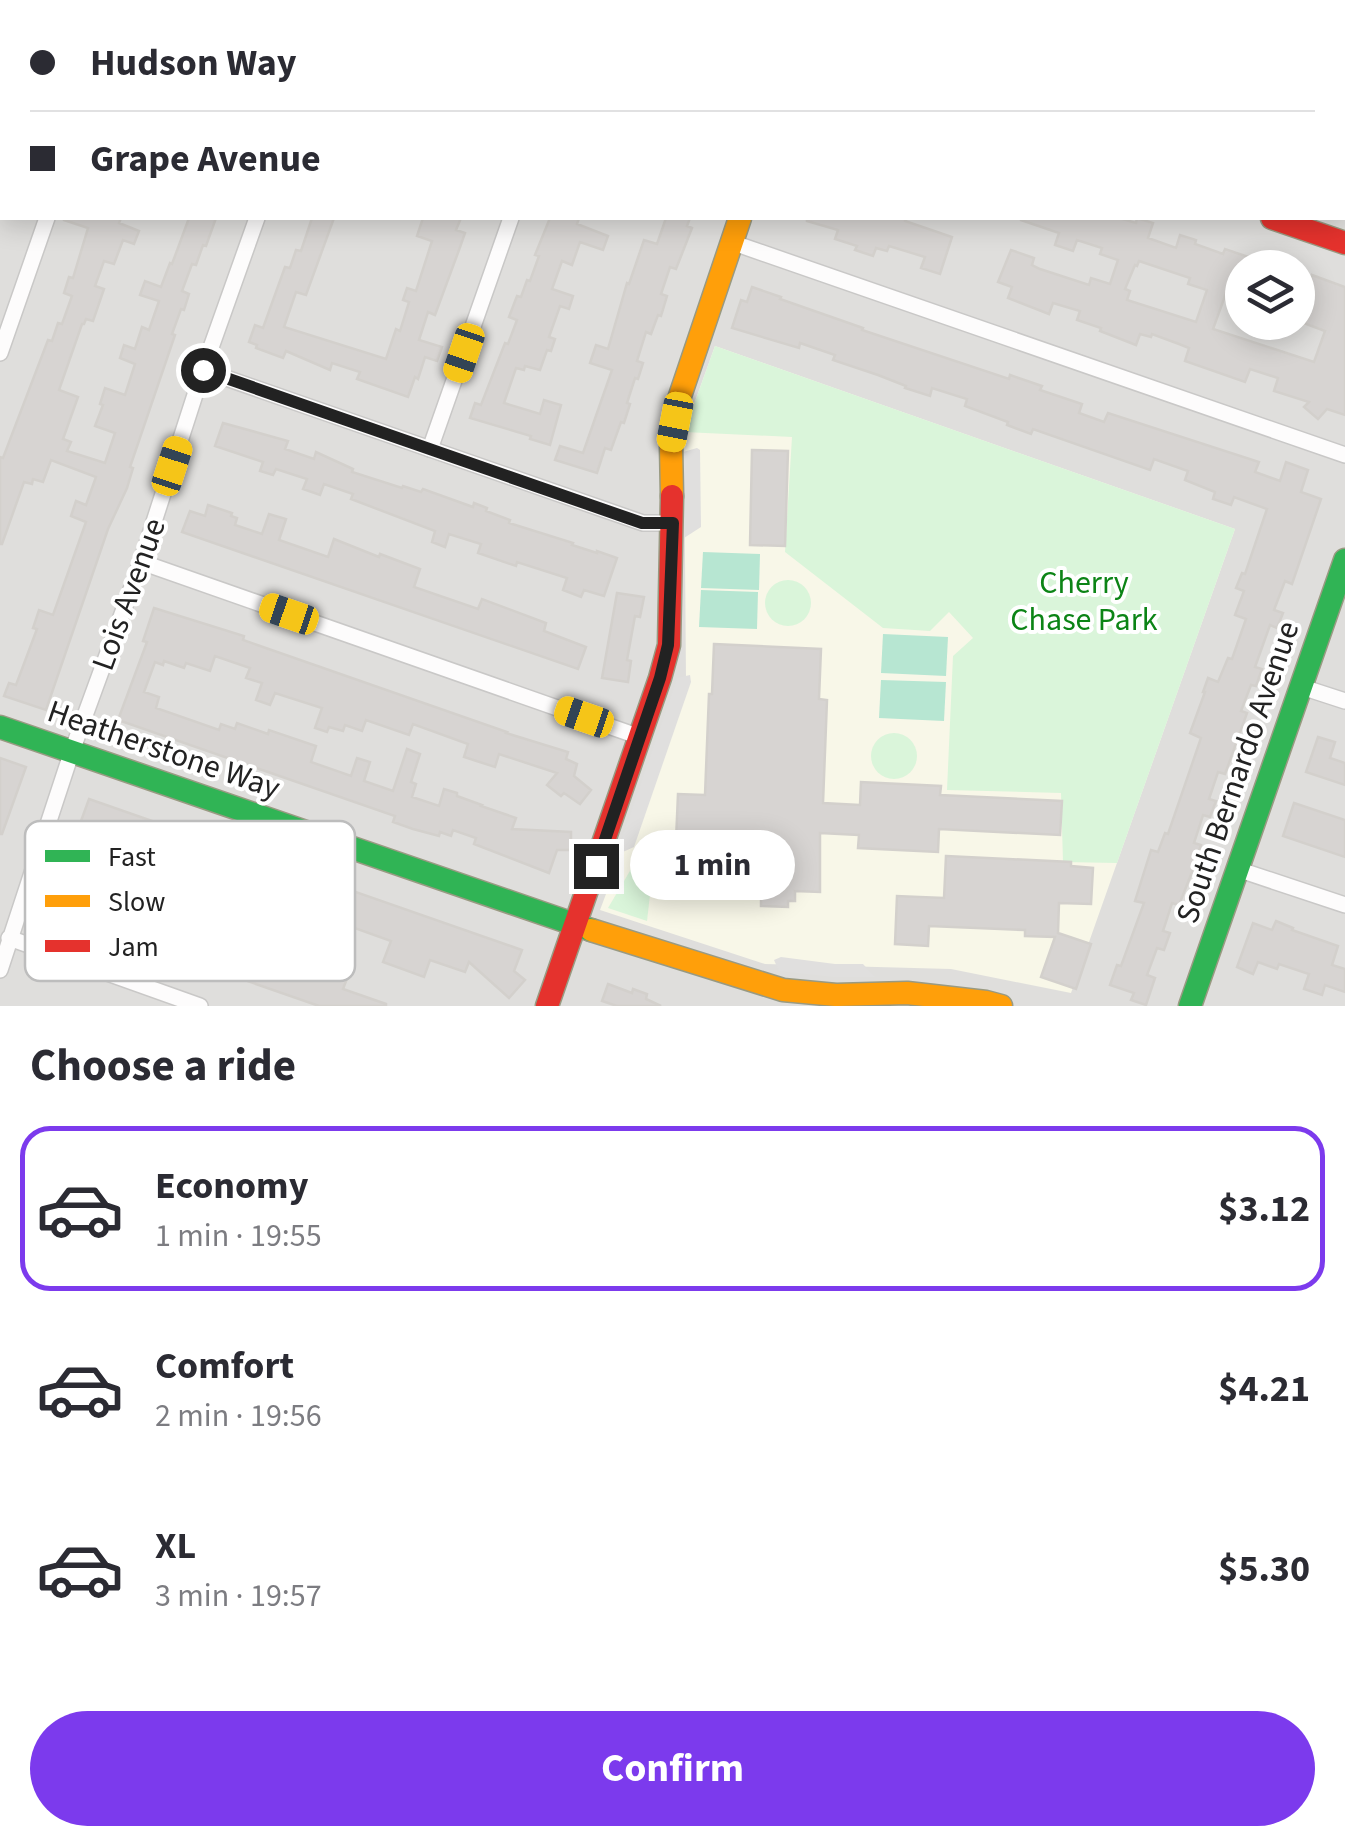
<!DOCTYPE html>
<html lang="en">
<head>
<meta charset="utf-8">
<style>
  :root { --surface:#fff; --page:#f2f2f3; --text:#2b2b33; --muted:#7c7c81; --line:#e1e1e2; --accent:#7c3aed }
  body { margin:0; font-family:"Source Sans 3",sans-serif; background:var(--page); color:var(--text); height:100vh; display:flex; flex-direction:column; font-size:38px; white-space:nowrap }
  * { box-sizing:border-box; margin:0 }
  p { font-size:32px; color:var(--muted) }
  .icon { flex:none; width:55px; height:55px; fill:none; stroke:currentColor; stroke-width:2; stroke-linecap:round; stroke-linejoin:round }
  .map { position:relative; height:1006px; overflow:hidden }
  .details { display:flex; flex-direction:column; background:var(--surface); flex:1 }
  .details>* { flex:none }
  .guide { position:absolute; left:0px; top:0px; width:1345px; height:220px; box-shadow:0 5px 25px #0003; display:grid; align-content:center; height:220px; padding:0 30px; background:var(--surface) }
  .buttons { position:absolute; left:1225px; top:250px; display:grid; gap:20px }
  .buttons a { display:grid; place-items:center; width:90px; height:90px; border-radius:50%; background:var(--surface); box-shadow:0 5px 25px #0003; font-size:50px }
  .end { position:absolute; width:45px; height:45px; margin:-22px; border:12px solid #222; background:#fff; box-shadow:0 0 0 5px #fff }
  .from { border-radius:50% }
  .bubble { position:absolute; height:70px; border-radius:35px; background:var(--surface); box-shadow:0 5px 25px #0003; font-size:32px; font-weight:700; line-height:70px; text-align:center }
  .car { position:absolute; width:30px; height:60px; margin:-30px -15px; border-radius:12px; box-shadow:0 0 8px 2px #0007; background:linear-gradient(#f5c518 24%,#345 0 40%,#f5c518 0 76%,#345 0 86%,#f5c518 0) }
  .guide b { display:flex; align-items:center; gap:35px; height:95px; font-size:38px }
  .guide b+b { border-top:2px solid var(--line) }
  .guide i { width:25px; height:25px; background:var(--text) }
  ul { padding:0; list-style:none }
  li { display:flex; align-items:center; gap:30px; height:165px; margin:0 20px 15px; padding:0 10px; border:5px solid transparent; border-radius:30px }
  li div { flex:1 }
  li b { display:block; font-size:38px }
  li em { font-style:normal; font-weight:700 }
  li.current { border-color:var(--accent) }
  li>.icon { width:90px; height:90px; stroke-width:1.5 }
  h2 { padding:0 30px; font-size:45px; line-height:120px }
  .action { display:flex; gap:20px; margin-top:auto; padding:20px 30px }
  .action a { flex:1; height:115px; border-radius:60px; background:var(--accent); color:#fff; font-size:40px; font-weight:700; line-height:115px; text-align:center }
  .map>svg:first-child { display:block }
</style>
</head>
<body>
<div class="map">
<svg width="1345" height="1006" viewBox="0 0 1345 1006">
  <rect width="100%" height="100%" fill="#f0eeeb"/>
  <path fill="#dfdedc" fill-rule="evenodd" d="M0,0H1345V1006H0ZM2,2H1342V218H2ZM1242,268H1298V322H1242Z"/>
  <polygon fill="#f8f7e8" points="715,346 1235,529 1071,993 951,969 765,964 600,910 686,681 684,432"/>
  <g fill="#daf5da">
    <polygon points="715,346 1235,529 1117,863 1063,862 1061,793 947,790 953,656 973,638 949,612 930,631 883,628 785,552 792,437 684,432"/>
    <circle cx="788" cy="603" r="23"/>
    <circle cx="894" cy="756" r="23"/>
    <polygon points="637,859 654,860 647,921 608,908"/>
  </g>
  <g fill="#b7e6d2">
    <polygon points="703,552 760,554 759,590 701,588"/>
    <polygon points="701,590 758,592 757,629 699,627"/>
    <polygon points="883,634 948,637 946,676 881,673"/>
    <polygon points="881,680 946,682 944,721 879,718"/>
  </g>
  <g fill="#e0dfde">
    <polygon points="697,448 700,450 701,527 684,538 683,452"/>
    <polygon points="690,675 691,682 634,847 616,855 677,678"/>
    <polygon points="781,957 835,964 863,964 875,977 833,977 779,971 774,960"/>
  </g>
  <g fill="#d7d4d2" stroke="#d3d0cc" stroke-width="2.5" fill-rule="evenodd">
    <polygon points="64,218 121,218 119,223 139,231 134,244 123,240 114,264 104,261 95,286 104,289 93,321 86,319 84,324 82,324 59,390 78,397 63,439 71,442 67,451 105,463 115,433 95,426 103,405 100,404 105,388 125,395 135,364 120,358 124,345 135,349 142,327 149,330 159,301 140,295 145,281 161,287 170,263 172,264 189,218 216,218 206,246 203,245 196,265 192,264 182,291 189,294 184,310 181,309 172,334 175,335 130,467 133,468 127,488 108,529 46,710 4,696 9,683 16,685 37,629 33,628 39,610 53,615 86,522 71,516 76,501 86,505 96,477 51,460 43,482 33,479 32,484 24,482 2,544 0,544 0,457 3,458 48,340 52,341 58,323 62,324 72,296 64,293 69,277 73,278 88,228 64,220"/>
    <polygon points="312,218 334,218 306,295 296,292 284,327 386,359 396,329 400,331 409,302 403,300 407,288 416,291 432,241 417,236 423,218 461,218 456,230 465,233 459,250 435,315 428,312 419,340 442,347 437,361 425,357 418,379 415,377 408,397 357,379 360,372 332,363 330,370 286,351 283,358 256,348 257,345 249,342 255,325 263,328 285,267 290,268 296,250 301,251"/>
    <polygon points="550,218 579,218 577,224 608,236 603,250 580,242 572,265 562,261 552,289 573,296 569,309 560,306 549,337 555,339 551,351 547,350 540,370 525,366 524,370 516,368 504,403 540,414 544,400 561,405 550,445 530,439 531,436 470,418 475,403 481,405 505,343 508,344 517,320 509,317 517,296 521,297 527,280 530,281 539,256 535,255"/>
    <polygon points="666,218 690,218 687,226 692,228 676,269 670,267 661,294 667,296 661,316 658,315 651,334 646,332 637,361 643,363 638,379 635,378 627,403 630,404 624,423 621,422 611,450 605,448 597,473 555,460 560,446 583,453 612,370 590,363 596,345 608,349 627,283 629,284 644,240 657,244"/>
    <polygon points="807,218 906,218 905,221 952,237 940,274 921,268 925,257 889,246 887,251 876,248 873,256 855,250 857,246 835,239 838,230 807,221"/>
    <path d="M1021,218H1119L1136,223L1137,218L1153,223L1148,238L1176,248L1180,235L1196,240L1195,244L1223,254L1225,249L1272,265V268H1242V298L1226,293L1213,329L1314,362L1325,331L1298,321V275L1311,279L1312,275L1345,287V415L1327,409L1318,419L1304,407L1309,402L1274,391L1278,378L1250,369L1245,382L1185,361L1189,348L1179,344L1152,334L1151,337L1140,334L1136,345L1100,331L1101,328L1077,320L1080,311L1053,303L1049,314L1008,298L1012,287L998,282L1011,250L1034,258L1032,265L1040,269L1089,285L1091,278L1110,284L1118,260L1100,254L1102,248L1077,240L1073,251L1055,245L1059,233L1021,220ZM1139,261L1190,278L1188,284L1207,290L1196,322L1127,300L1130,291L1125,289L1135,265L1137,266Z"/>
    <polygon points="752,287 781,297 780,299 863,328 862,330 1009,379 1010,375 1042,386 1040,390 1082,404 1079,413 1104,422 1108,413 1259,462 1255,472 1280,481 1286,462 1308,470 1301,492 1321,499 1292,584 1285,581 1274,610 1283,613 1277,628 1270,625 1255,667 1262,669 1256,686 1251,685 1241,711 1247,713 1225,774 1218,772 1209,799 1216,801 1210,817 1203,815 1194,843 1201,845 1192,872 1179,905 1172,903 1163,931 1170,933 1164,950 1157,948 1147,975 1155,978 1146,1005 1131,1000 1134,993 1110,985 1117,965 1121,966 1144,903 1135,901 1151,850 1158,852 1165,833 1168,834 1201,738 1190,733 1205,692 1203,692 1208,678 1218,682 1228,658 1232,659 1246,619 1235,615 1244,591 1236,588 1242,573 1245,574 1267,509 1234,497 1231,505 1213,499 1215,492 1185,480 1188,471 1154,459 1150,470 1033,429 1031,434 1007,425 1008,422 965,406 967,399 932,388 930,396 905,388 906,386 878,375 833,360 835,355 800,343 799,348 732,328 741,300 747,302"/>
    <polygon points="223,423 288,441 285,449 314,459 316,452 353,469 352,472 402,488 403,486 421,492 423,489 473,507 474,503 487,508 486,511 510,520 509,523 573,543 572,545 597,553 597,551 617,558 604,596 584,590 581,597 563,590 567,578 517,562 516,566 478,553 481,544 449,534 445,547 432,542 435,531 351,499 353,494 324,484 320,495 303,489 307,479 276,469 273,475 260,471 263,462 215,446"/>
    <polygon points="752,450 788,451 785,546 750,545"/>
    <polygon points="208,505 232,513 231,516 237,518 235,525 262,534 269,514 286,519 279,540 328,557 334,539 379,557 380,554 420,569 414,587 478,609 482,599 546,623 544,631 586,647 578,669 182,532 190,511 205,516"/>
    <polygon points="617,593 644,597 640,617 635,616 627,660 631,661 628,682 602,678"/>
    <polygon points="154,608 244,636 243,640 507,732 506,733 568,752 566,759 577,764 574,776 591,790 580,804 564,793 561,796 547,785 557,773 499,754 495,767 464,757 468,744 413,724 409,735 366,720 362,731 345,725 343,731 329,727 327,732 315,728 322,708 275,693 270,705 256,700 262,683 246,678 250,668 215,656 210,671 186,663 184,668 164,661 163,665 155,662 144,692 159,697 156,708 219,730 221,724 235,729 237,723 268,734 269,730 316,746 311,762 351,776 357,758 370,762 364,781 393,791 407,749 420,754 411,782 416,784 412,797 439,806 444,789 457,793 457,796 482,805 481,806 516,818 512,829 571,832 571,850 557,850 549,873 474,844 476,838 453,830 451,836 440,832 439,836 413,829 393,822 395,816 118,720 147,642 143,641"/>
    <polygon points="714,644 821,649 819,699 827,700 823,803 860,805 861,782 941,786 940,795 1062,801 1060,835 939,829 938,852 858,848 859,835 820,833 820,892 795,891 795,901 788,901 788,907 761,906 761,891 674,887 678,794 705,795 709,694 712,694"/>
    <polygon points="1318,737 1335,742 1330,758 1345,763 1345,785 1306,772"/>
    <polygon points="0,758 26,767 2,834 0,834"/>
    <path d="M89,799L522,950L514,971L525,980L509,998L469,962L465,972L430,960L424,977L383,962L391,941L341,923L331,951L354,960L343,989L386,1004V1006H319L233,976L235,972L210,963L207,971L186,964L188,960L151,947L154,941L118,929L116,935L94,927L93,930L49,915L68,863L85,869L100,827L81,821ZM124,851L165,865L167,862L198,873L197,875L216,881L214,885L258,900L256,906L274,913L281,892L320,905L315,919L326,923L314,956L306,953L304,958L290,953L284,968L191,933L195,923L179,917L175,930L124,912L129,899L108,891Z"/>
    <polygon points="1294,803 1345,820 1345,857 1283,836"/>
    <polygon points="946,856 1071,862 1071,866 1093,868 1091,904 1059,903 1058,933 1091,944 1076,989 1041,977 1055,937 1025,936 1025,930 929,926 928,946 895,944 897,896 944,898"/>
    <polygon points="1276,921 1293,928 1292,930 1338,946 1332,965 1345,969 1345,992 1325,985 1322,995 1304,989 1309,974 1279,964 1277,969 1258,962 1253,974 1237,967 1253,923 1272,930"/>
    <polygon points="608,984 632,993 633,989 647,994 646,999 661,1006 617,1006 602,1001"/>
  </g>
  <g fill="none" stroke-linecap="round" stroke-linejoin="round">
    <g stroke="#c9c8c7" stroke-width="18">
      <g id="street">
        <polyline points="1283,0 1290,2"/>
        <polyline points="122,2 122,0"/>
        <polyline points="332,2 333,0"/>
        <polyline points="813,2 814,0"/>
        <polyline points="1342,21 1345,22"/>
        <polyline points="731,242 1345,455"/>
        <polyline points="0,353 47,218"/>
        <polyline points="203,370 643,523 673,523"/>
        <polyline points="430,449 511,218"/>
        <polyline points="141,562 640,737"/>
        <polyline points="1302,687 1345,701"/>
        <polyline points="1237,869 1345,905"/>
        <polyline points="9,938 200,1006"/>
        <polyline points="0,970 72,751 141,562 203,370 257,218"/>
      </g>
    </g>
    <g stroke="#999a82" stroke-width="25">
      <g id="fast">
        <polyline points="0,727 591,930"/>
        <polyline points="1190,1006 1345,560"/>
      </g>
    </g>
    <g stroke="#999a82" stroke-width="25">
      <g id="slow">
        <polyline points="644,0 651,2"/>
        <polyline points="672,496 671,445 679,399 740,218"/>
        <polyline points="591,930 783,990 836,995 907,993 986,1002 1001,1006"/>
      </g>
    </g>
    <g stroke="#999a82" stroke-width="25">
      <g id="jam">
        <polyline points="1272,218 1345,243"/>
        <polyline points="547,1006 660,678 669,645 672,496"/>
      </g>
    </g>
    <use href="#street" stroke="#fdfcfc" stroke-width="15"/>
    <use href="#fast" stroke="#30b455" stroke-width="22"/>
    <use href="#slow" stroke="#ff9f0a" stroke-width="22"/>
    <use href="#jam" stroke="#e5322d" stroke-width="22"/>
  </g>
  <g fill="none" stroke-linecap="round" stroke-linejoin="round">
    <polyline stroke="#222" stroke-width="12" points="203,370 642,523 673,523 668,645 660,678 596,866"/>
  </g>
  <g text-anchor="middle" stroke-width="8" stroke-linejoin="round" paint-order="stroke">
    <g font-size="32" fill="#0c8416" stroke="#fff">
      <text x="1084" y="593">Cherry<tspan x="1084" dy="37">Chase Park</tspan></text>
    </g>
    <g font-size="32" fill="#222" stroke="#fff">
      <text transform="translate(128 594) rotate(-70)" y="11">Lois Avenue</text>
      <text transform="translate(164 749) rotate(19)" y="11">Heatherstone Way</text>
      <text transform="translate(1237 772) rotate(-71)" y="11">South Bernardo Avenue</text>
    </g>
  </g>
  <rect x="25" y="821" width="330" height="160" rx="15" fill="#fff" stroke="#bdbdbd" stroke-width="2.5"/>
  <rect x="45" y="850" width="45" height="12" fill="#30b455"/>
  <rect x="45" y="895" width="45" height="12" fill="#ff9f0a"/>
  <rect x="45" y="940" width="45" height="12" fill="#e5322d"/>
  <g font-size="28" fill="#222">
    <text x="108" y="866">Fast</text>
    <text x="108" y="911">Slow</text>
    <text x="108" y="956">Jam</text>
  </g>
</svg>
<div class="buttons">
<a><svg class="icon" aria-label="layers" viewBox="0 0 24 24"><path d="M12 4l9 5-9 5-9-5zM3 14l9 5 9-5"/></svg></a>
</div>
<i class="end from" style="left:203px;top:370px"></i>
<i class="end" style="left:596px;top:866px"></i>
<div class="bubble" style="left:630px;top:830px;width:165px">1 min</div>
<i class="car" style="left:464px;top:353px;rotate:199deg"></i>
<i class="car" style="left:675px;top:422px;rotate:191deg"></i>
<i class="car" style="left:172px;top:466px;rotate:18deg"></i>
<i class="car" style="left:289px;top:614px;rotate:289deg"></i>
<i class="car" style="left:584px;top:717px;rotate:289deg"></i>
<div class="guide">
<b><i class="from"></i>Hudson Way</b>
<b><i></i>Grape Avenue</b>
</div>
</div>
<section class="details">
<h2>Choose a ride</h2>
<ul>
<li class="current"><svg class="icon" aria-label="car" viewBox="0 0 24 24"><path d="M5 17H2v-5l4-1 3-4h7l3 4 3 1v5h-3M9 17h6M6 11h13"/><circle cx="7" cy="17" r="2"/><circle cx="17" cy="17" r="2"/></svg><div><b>Economy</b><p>1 min · 19:55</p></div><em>$3.12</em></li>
<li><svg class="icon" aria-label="car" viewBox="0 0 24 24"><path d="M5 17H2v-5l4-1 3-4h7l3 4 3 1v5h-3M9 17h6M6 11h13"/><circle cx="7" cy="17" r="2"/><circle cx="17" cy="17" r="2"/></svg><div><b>Comfort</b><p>2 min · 19:56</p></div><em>$4.21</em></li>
<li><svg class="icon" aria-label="car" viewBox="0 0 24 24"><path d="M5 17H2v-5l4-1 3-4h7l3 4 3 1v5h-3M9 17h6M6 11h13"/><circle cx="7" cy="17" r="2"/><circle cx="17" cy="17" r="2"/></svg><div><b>XL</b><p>3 min · 19:57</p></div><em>$5.30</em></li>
</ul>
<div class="action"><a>Confirm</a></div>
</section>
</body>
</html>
